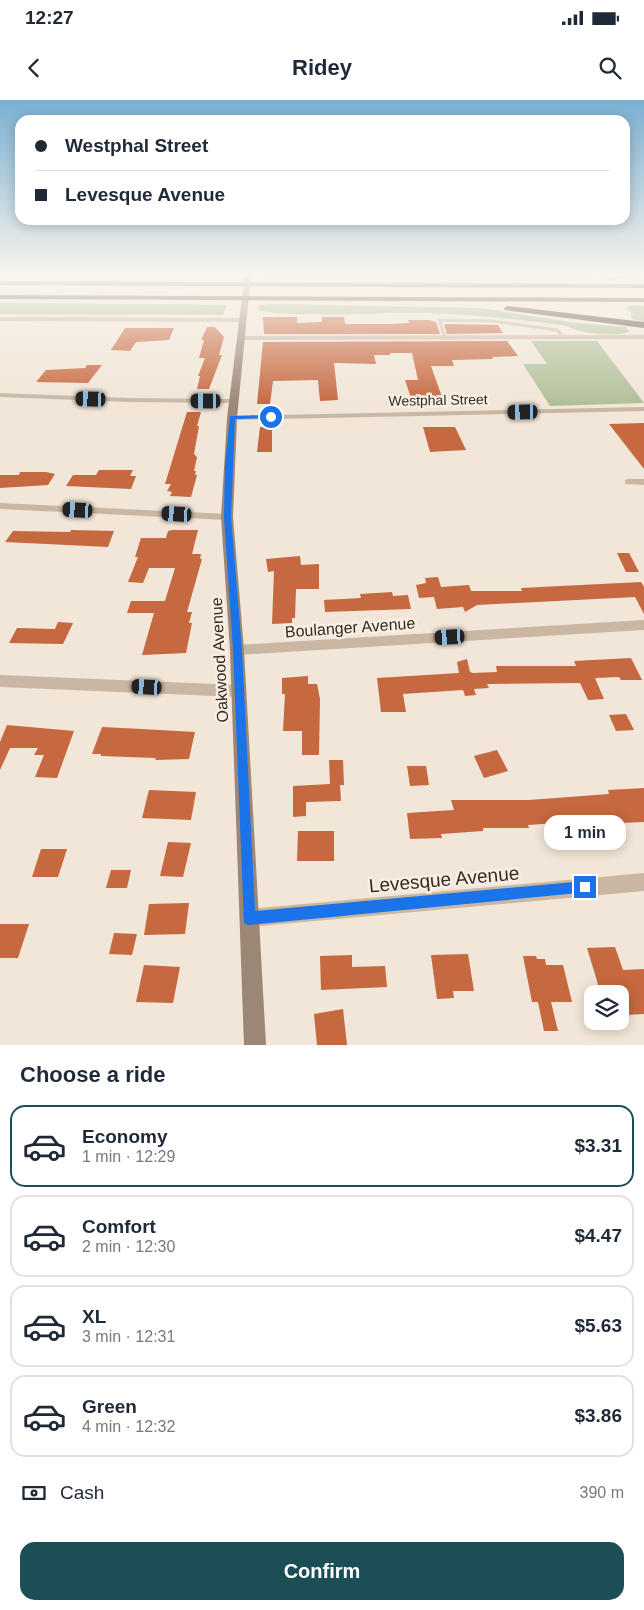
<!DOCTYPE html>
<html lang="en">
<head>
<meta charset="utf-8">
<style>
  :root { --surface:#fff; --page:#f6f6f7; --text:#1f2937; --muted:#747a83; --line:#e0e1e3; --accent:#1b4e55 }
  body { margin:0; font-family:Arial,sans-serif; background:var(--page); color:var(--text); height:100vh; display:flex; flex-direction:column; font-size:19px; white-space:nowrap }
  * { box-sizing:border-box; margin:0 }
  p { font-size:16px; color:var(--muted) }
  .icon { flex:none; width:28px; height:28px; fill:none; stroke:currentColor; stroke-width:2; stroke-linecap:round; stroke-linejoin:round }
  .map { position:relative; height:945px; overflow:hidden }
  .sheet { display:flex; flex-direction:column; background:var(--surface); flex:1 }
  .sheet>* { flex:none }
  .banner { position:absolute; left:15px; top:15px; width:615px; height:110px; border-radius:15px; box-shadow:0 2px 12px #0003; display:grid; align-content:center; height:110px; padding:0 20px; background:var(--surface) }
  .fabs { position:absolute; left:584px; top:885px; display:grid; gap:10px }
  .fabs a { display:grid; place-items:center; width:45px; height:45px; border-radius:10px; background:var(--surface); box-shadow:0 2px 12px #0003; font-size:25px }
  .end { position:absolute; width:22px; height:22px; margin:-11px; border:6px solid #1a73e8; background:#fff; box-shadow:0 0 0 2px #fff }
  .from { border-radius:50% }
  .bubble { position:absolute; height:35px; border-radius:15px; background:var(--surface); box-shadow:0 2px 12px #0003; font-size:16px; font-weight:700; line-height:35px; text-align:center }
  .car { position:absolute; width:15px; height:30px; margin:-15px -8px; border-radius:6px; box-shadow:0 0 4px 1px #0007; background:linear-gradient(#222 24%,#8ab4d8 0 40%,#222 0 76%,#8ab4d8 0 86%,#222 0) }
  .banner b { display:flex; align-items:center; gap:18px; height:48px; font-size:19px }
  .banner b+b { border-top:1px solid var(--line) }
  .banner i { width:12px; height:12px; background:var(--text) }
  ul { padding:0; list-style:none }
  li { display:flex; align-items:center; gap:15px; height:82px; margin:0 10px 8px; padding:0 10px; border:2px solid var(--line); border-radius:15px }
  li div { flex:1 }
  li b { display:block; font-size:19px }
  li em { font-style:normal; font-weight:700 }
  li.selected { border-color:var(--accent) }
  li>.icon { width:45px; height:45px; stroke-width:1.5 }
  h2 { padding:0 20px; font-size:22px; line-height:60px }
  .pay { display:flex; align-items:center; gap:12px; height:55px; padding:0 20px; font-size:19px }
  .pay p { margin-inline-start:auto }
  .primary-button { display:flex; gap:10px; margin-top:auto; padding:10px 20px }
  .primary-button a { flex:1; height:58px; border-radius:15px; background:var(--accent); color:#fff; font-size:20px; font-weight:700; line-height:58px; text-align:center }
  .status { display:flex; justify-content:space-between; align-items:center; height:35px; padding:0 25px; background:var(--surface); direction:ltr }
  .status svg { height:14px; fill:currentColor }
  header { display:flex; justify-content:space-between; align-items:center; height:65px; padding:0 20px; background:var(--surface); font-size:22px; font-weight:700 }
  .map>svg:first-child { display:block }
</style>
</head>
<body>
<div class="status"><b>12:27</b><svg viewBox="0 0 49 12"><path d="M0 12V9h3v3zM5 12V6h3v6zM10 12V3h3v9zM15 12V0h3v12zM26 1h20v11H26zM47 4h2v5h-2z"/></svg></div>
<header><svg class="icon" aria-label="back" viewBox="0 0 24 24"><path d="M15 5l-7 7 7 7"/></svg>Ridey<svg class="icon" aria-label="search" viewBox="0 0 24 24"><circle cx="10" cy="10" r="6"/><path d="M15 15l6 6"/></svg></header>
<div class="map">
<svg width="644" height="945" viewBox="0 0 644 945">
  <rect width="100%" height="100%" fill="#f1e6d7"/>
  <g fill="#b0bf98">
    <polygon points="270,174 584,174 585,175 540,177 328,176 274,178 265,175"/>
    <polygon points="0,203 12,203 227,205 223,215 0,214"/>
    <path d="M270,204L481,208L576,223L626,227L629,232C618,236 597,234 584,232C578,231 573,228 566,226C513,218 442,211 389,213C371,214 266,217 257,209L259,205Z"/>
    <polygon points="630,205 644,206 644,222 632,219 631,212 626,209"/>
    <polygon points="531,241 597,241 644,303 550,306 523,264 547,264"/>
  </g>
  <g fill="#c66840">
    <polygon points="263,217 297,217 297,223 322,222 322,217 344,217 345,224 392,224 409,223 408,220 429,220 436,222 440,234 264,234"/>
    <polygon points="444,224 498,225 503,233 447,234"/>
    <polygon points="207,227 215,227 224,237 219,255 222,255 209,289 197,289 200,276 198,276 205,258 199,258 204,240 201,240"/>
    <polygon points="125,228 174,228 169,240 136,242 130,251 111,250"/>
    <polygon points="507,241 518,256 492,257 493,259 452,260 454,266 431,266 442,297 411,298 405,280 418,280 412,253 390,253 390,255 374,255 376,264 334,263 338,300 320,301 318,280 273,281 270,304 257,304 263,242"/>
    <polygon points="87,265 102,265 88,283 36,282 46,270 85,268"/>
    <polygon points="187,312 201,312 197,326 199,326 194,354 197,357 194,371 196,371 195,375 197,375 191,397 170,396 172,392 167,391 171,384 165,384"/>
    <polygon points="644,323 644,369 609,324"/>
    <polygon points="260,327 272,327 272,352 257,352"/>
    <polygon points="423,327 455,327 466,350 430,352"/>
    <polygon points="99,370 133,370 130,376 136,376 131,389 66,386 73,375 96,375"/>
    <polygon points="20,372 46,372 55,374 48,385 0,388 0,375 19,375"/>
    <polygon points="71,430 114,431 108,447 5,442 13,431 70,432"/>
    <polygon points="172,430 198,430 192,454 201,454 200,459 202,459 187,512 192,512 189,523 192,523 186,553 142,555 154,513 127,513 131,501 165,501 175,468 149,468 143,483 128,482 138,457 135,457 141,438 166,438 168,431"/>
    <polygon points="617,453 629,453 639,472 626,472"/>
    <polygon points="300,456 301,465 319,464 319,489 296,489 295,518 292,518 292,523 272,524 274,471 268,472 266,459"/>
    <polygon points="438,477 441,487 469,485 471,491 522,491 521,488 641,482 644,487 644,514 635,497 477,505 465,512 463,507 437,509 434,497 419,498 416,485 426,483 425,478"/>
    <polygon points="392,492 393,496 408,495 411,509 325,512 324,500 361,498 360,494"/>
    <polygon points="58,522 73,523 63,544 9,543 17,528 55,529"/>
    <polygon points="631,558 642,580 621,580 619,577 595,578 604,599 588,600 580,583 487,584 489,588 474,589 476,595 465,596 463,590 403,594 406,612 381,612 377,578 459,573 457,562 467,559 470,572 473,573 497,572 496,566 576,566 574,561"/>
    <polygon points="308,576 308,584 317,584 320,599 319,655 302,655 302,631 283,631 285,594 282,594 282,578"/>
    <polygon points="626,614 634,630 616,631 609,615"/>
    <polygon points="7,625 74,631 57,678 35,677 44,655 34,655 38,648 10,648 0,670 0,642"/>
    <polygon points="102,627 142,629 195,632 189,659 155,660 156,658 101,656 101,654 92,654"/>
    <polygon points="497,650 508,671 484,678 474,656"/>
    <polygon points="329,660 343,660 344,685 340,685 341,701 306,702 306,716 293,717 293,686 330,684"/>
    <polygon points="407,666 426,666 429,685 410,686"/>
    <polygon points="644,688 644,722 594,724 593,720 566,724 561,736 557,723 528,725 529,728 483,728 483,731 441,734 442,738 410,739 407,713 454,710 451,700 529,700 609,694 608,690"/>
    <polygon points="149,690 196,692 191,720 142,718"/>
    <polygon points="298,731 334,731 334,761 297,761"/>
    <polygon points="168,742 191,743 183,777 160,776"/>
    <polygon points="41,749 67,749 58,777 32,777"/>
    <polygon points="111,770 131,770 127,788 106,788"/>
    <polygon points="189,803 185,834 144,835 149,804"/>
    <polygon points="0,824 29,824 18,858 0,858"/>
    <polygon points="114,833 137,834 132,855 109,854"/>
    <polygon points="615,847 623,870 644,869 644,914 626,915 620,894 601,894 587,848"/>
    <polygon points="468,854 474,891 453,891 454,898 437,899 431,855"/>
    <polygon points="352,855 352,867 385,866 387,887 321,890 320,856"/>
    <polygon points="523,856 536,856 537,859 545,859 546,865 563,865 572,902 551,902 558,931 544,931 538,902 532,902"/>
    <polygon points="144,865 180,867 173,903 136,902"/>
    <polygon points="343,909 347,945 317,945 314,914"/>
  </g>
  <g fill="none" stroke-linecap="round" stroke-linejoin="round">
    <polyline stroke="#c9b7a4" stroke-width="3" points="445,237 439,220 491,221 557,230 563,237"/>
    <g fill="#c9b7a4" fill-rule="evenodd">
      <polygon points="0,217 243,218 246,220 243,222 0,221"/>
      <polygon points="644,235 644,239 241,240 238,238 241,236"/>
      <polygon points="0,293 128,298 234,299 238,301 234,303 128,302 0,297"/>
      <polygon points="644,307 644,311 232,320 228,318 232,316"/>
      <polygon points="628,379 644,379 644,385 625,384 625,380"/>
      <polygon points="0,403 227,414 232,417 227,420 0,409"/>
      <polygon points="644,520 644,530 237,555 232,554 231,550 232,546 237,545"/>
      <polygon points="0,575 239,585 244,587 246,591 244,595 239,597 0,587"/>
      <polygon points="644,773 644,791 249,827 243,824 240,818 243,812 249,809"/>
    </g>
    <polygon fill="#9c8675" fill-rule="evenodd" points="245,174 251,174 237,318 233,417 244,550 266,945 244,945 230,550 221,417 227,318"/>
    <g fill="#55453c" fill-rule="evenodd">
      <polygon points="624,174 638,174 609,181 605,179"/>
      <polygon points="0,181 644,184 644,188 0,185"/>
      <polygon points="0,195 644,198 644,202 0,199"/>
      <polygon points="508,206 644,222 644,228 505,210 504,208"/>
    </g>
  </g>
  <linearGradient id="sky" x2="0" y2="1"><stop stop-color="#7aafd1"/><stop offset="0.57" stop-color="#f9f4ed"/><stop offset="1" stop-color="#f9f4ed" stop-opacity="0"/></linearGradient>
  <rect width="644" height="306" fill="url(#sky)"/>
  <polygon fill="#1a73e8" points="271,315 273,318 235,319 231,417 242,550 255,811 585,781 589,783 591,787 589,792 248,825 244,823 233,550 224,417 225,366 230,316"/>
  <g text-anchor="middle" stroke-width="5" stroke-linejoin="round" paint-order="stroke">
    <g font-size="14" fill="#342b25" stroke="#f9f0e3">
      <text transform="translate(438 300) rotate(-1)" y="5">Westphal Street</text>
    </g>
    <g font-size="16" fill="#342b25" stroke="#f9f0e3">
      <text transform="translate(350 527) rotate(-4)" y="6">Boulanger Avenue</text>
      <text transform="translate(219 560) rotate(-93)" y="6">Oakwood Avenue</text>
    </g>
    <g font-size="19" fill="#342b25" stroke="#f9f0e3">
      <text transform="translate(444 779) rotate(-5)" y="7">Levesque Avenue</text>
    </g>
  </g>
</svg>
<div class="fabs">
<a><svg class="icon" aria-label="layers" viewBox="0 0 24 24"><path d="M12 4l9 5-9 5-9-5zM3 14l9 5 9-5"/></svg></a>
</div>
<i class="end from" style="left:271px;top:317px"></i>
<i class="end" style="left:585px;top:787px"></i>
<div class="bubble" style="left:544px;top:715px;width:82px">1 min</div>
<i class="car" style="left:91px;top:299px;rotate:272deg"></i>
<i class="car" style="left:206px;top:301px;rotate:270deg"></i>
<i class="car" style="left:523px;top:312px;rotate:269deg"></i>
<i class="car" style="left:78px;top:410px;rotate:273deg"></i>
<i class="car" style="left:177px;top:414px;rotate:273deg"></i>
<i class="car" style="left:450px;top:537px;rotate:267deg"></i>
<i class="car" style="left:147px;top:587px;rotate:273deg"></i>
<div class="banner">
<b><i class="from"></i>Westphal Street</b>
<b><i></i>Levesque Avenue</b>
</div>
</div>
<section class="sheet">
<h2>Choose a ride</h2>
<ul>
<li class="selected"><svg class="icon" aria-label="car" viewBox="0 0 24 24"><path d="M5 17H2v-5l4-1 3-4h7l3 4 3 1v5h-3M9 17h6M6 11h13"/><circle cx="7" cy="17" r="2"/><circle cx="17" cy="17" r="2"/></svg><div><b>Economy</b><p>1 min · 12:29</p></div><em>$3.31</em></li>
<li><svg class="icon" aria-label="car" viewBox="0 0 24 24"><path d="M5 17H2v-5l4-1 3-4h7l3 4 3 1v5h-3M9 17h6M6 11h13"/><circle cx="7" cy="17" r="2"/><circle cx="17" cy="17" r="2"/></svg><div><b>Comfort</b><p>2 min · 12:30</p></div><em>$4.47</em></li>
<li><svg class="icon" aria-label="car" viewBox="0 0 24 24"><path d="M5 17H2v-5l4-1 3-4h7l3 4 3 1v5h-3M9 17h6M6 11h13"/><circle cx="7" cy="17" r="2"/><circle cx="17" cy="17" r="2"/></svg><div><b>XL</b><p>3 min · 12:31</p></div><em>$5.63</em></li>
<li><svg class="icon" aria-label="car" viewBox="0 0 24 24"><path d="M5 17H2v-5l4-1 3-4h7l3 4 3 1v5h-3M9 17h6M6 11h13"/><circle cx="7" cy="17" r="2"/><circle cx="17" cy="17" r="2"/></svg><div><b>Green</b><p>4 min · 12:32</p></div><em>$3.86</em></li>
</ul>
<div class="pay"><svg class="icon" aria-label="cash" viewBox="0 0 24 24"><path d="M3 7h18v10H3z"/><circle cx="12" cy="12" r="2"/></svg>Cash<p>390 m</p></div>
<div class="primary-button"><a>Confirm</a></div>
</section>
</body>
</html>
